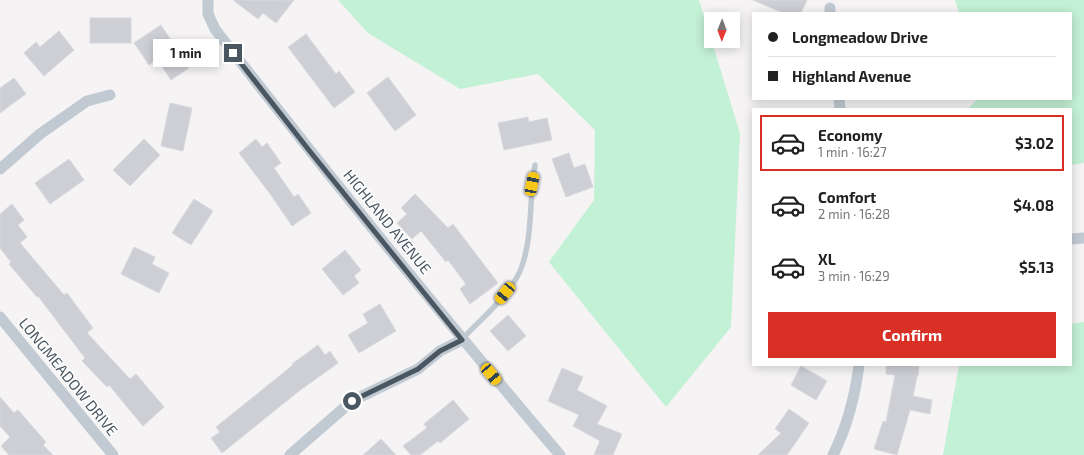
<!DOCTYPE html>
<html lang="en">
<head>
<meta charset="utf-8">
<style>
  :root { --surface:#fff; --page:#f2f2f2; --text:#222; --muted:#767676; --line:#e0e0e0; --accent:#d93025 }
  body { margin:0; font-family:"Exo 2",sans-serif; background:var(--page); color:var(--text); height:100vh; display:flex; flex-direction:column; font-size:15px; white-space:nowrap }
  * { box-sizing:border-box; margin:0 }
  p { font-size:13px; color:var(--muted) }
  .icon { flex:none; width:22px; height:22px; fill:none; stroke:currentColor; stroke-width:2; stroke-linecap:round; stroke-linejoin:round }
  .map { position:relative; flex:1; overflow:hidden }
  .side { position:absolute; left:752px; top:108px; width:320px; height:258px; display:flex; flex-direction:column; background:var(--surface); border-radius:0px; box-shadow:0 2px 10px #0003 }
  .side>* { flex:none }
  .banner { position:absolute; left:752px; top:12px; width:320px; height:88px; border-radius:0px; box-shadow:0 2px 10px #0003; display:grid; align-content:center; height:88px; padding:0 16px; background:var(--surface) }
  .needle { width:26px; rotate:181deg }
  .fabs { position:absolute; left:704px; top:12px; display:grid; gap:8px }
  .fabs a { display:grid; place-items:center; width:36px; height:36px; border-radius:0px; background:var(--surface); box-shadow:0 2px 10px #0003; font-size:20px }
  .end { position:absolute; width:18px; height:18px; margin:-9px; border:5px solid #4a5661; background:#fff; box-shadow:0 0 0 2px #fff }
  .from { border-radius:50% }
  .bubble { position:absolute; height:28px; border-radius:0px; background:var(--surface); box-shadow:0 2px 10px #0003; font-size:13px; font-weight:700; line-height:28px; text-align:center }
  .car { position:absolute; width:12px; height:24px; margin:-12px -6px; border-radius:5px; box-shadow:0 0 3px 1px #0007; background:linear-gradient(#f5c518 24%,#345 0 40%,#f5c518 0 76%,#345 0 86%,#f5c518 0) }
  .banner b { display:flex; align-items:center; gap:14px; height:38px; font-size:15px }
  .banner b+b { border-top:1px solid var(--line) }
  .banner i { width:10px; height:10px; background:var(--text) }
  ul { padding:7px 0 0; list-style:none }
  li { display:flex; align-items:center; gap:12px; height:56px; margin:0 8px 6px; padding:0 8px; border:2px solid transparent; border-radius:0px }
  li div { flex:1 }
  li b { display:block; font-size:15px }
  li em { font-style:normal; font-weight:700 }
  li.current { border-color:var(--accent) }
  li>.icon { width:36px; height:36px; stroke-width:1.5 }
  .primary-button { display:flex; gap:8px; margin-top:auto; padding:8px 16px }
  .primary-button a { flex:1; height:46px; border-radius:0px; background:var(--accent); color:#fff; font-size:16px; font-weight:700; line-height:46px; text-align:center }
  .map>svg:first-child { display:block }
</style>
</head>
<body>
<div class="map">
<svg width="1084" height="455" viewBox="0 0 1084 455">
  <rect width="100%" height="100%" fill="#f5f3f3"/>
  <g fill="#c3f1d5">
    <polygon points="338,0 699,0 740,133 731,327 666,407 549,262 594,200 595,130 538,74 460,89 368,33"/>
    <polygon points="955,0 1084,0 1084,163 1071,165 1071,109 968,109 977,99 1071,99 1071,13 959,13"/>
    <polygon points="1084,322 1084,455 943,455 959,365 1071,365 1071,324"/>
  </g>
  <g fill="#cdcfd5" stroke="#d7d9de">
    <polygon points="233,0 294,0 276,23 263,13 258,19"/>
    <polygon points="753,0 807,0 801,13 783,13"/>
    <rect x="90" y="18" width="41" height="25"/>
    <polygon points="161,25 189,68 171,80 157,59 149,65 134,43"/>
    <polygon points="59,31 74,50 44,76 24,53 36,42 40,47"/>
    <polygon points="306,34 336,74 339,71 355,92 334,108 288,47"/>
    <polygon points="388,77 416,115 395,131 367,93"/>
    <polygon points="14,78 26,94 0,113 0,88"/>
    <polygon points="170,103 192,108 183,151 161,146"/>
    <polygon points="528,117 529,122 547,118 552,140 504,150 498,123"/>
    <polygon points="144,139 160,155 130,186 113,170"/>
    <polygon points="256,139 262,147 267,143 281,163 274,168 294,197 298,194 311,213 292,226 271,195 239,153"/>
    <polygon points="569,153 574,168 585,164 593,187 566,197 552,159"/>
    <polygon points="69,159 84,180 50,204 35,183"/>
    <polygon points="415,194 448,228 453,224 498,283 470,304 460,289 466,284 448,260 446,262 421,231 412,239 397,223 407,214 401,208"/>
    <polygon points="194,199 213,211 191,245 172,233"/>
    <polygon points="12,204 24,220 18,225 27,237 20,243 64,295 67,293 93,328 87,333 130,379 136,374 164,407 143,426 109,385 107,387 82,361 85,358 38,296 37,297 9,264 11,262 0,248 0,214"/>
    <polygon points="134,247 155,257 152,264 169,273 159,293 121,274"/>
    <polygon points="345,250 361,270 354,276 359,283 343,295 322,269"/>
    <polygon points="380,304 396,331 359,353 348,335 368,323 363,314"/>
    <polygon points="508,315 526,336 508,351 490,331"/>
    <polygon points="318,345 325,355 330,351 338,363 299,391 222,453 211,438 220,432 216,427 293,365 292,364"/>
    <polygon points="886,365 919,365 918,376 917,376 913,396 932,400 930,414 910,410 897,455 874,449 883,421 886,422 895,375 886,374"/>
    <polygon points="801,366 827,381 816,400 791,385"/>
    <polygon points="562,368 583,377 577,390 607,406 597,424 622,434 613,455 594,455 600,441 573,426 579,415 548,401"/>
    <polygon points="0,397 14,413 18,410 46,442 43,445 53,455 9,455 1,446 10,437 0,426"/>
    <polygon points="453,400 469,419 440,443 438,441 420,455 411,455 403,446 427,428 424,424"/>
    <polygon points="789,409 809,423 787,455 758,455 781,433 775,429"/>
    <polygon points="381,439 396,455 363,455"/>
  </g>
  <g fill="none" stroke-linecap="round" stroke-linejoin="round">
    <path stroke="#c1cad2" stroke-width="5.5" d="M462,339C481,319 513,293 522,266C533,234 529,198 535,165"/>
    <g stroke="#c1cad2" stroke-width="11">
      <path d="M208,0V14L215,29C327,174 442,316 560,455"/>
      <polyline points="830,8 830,13"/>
      <polyline points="839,99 840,109"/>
      <polyline points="0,169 40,134 87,101 110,95"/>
      <polyline points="1071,239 1084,238"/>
      <polyline points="0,317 113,455"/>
      <polyline points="290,455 352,401 418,369 440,351 462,340"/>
      <path d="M833,455C847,427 855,396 859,365"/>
    </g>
  </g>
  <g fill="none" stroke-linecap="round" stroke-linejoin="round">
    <polyline stroke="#4a5661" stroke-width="5" points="233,53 308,149 462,340 440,351 418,369 352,401"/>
  </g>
  <g text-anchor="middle" stroke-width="3" stroke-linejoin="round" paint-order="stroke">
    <g font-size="15" fill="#4a5661" stroke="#fff">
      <text transform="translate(387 222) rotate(51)" y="5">HIGHLAND AVENUE</text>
      <text transform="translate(68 377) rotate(51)" y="5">LONGMEADOW DRIVE</text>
    </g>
  </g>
</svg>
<div class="fabs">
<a><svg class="needle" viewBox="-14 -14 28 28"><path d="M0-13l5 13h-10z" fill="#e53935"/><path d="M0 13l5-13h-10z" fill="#767676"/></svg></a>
</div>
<i class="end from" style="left:352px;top:401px"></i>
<i class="end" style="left:233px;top:53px"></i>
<div class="bubble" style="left:153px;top:39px;width:66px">1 min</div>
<i class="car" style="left:532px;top:184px;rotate:11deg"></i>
<i class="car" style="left:505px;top:293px;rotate:219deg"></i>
<i class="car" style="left:491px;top:374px;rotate:140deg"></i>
<div class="banner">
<b><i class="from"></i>Longmeadow Drive</b>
<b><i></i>Highland Avenue</b>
</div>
<section class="side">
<ul>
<li class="current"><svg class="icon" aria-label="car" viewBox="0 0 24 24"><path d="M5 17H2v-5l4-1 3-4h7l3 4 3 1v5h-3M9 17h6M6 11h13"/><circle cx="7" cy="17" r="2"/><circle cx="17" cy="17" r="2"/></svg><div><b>Economy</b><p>1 min · 16:27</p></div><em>$3.02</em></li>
<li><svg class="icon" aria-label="car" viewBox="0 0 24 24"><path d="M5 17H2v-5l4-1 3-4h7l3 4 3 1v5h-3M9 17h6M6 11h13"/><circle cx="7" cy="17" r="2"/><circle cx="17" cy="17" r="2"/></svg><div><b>Comfort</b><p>2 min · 16:28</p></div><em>$4.08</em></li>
<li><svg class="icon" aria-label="car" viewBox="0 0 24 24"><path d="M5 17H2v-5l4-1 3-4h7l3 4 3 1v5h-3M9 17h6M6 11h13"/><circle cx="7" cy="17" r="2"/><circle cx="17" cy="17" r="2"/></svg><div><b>XL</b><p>3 min · 16:29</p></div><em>$5.13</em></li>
</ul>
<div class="primary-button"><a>Confirm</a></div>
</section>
</div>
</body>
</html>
